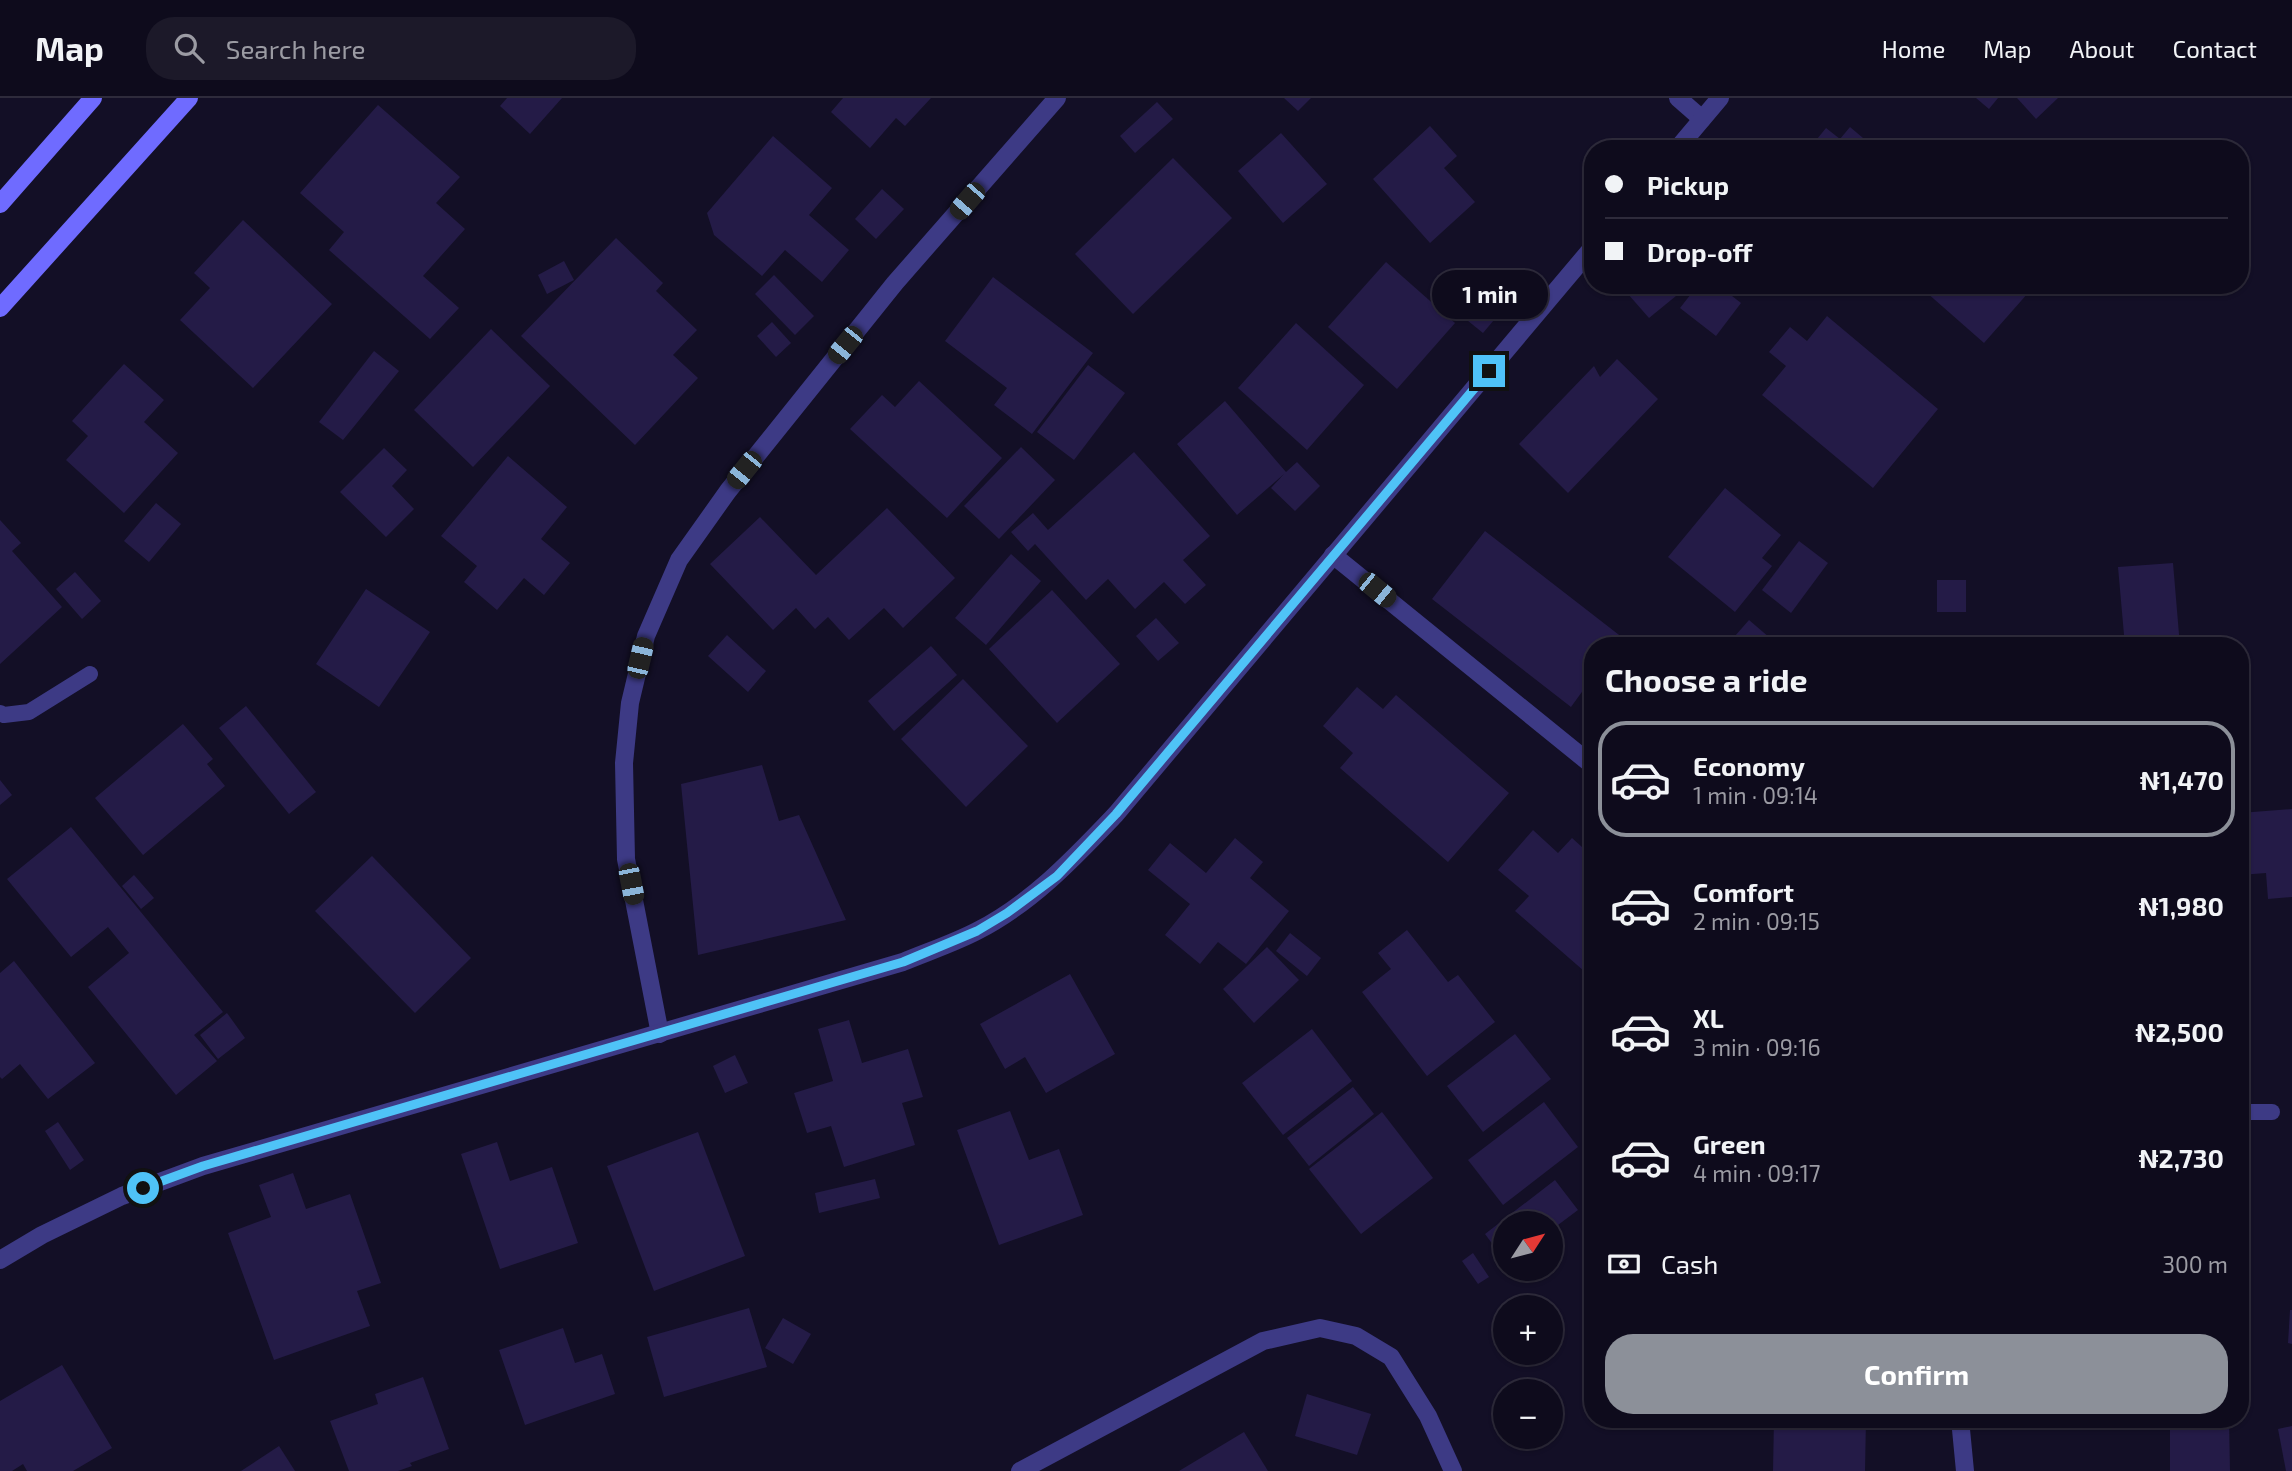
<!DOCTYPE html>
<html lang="en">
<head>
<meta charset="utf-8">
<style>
  :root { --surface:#0e0b1c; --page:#1c1929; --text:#f1f3f6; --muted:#9b9ba3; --line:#2e2b3b; --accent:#8c9099 }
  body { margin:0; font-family:"Exo 2",sans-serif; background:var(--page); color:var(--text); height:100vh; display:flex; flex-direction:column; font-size:26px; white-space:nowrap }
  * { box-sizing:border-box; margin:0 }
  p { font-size:23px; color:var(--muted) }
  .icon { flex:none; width:38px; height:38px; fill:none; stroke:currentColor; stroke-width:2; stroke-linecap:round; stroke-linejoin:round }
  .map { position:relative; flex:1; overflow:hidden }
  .details { position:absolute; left:1584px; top:539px; width:665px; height:791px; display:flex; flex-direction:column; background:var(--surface); border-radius:28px; box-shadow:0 2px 5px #0004,0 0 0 2px var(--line) }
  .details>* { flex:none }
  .banner { position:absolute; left:1584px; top:42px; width:665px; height:154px; border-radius:28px; box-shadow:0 2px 5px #0004,0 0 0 2px var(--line); display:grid; align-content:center; height:154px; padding:0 21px; background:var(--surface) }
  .needle { width:46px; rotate:54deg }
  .controls { position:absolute; left:1493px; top:1113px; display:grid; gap:14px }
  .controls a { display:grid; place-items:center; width:70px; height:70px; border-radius:50%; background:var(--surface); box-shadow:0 2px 5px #0004,0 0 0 2px var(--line); font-size:35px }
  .end { position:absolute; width:32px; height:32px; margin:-16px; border:9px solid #4fc3f7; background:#111; box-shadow:0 0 0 4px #111 }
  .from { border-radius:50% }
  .bubble { position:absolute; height:49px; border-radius:24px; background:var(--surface); box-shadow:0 2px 5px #0004,0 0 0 2px var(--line); font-size:23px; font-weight:700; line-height:49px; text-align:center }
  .car { position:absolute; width:21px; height:42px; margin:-21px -10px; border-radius:9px; box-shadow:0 0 5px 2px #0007; background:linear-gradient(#222 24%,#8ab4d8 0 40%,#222 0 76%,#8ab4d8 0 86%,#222 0) }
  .banner b { display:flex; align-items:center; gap:24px; height:66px; font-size:26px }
  .banner b+b { border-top:2px solid var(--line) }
  .banner i { width:18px; height:18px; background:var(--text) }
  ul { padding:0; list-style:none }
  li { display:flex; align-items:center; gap:21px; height:116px; margin:0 14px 10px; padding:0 7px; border:4px solid transparent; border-radius:28px }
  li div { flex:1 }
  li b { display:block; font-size:26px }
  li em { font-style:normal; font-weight:700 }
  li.active { border-color:var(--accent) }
  li>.icon { width:63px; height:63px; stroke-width:1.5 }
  h2 { padding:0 21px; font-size:32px; line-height:84px }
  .pay { display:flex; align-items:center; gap:18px; height:77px; padding:0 21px; font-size:26px }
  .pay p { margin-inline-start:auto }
  .cta { display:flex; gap:14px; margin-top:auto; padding:14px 21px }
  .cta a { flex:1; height:80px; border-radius:28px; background:var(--accent); color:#fff; font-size:28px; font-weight:700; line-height:80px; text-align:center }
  header { display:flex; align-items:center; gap:42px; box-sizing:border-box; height:98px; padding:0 35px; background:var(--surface); border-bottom:2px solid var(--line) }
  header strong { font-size:33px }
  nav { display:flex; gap:38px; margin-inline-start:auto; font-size:24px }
  .search { width:490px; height:63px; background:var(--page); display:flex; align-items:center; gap:18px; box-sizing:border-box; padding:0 24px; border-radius:28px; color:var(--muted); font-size:26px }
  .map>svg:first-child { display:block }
</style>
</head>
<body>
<header>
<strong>Map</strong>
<div class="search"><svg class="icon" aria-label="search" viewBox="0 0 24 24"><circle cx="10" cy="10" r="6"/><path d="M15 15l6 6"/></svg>Search here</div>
<nav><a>Home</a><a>Map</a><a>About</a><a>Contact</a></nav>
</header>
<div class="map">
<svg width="2292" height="1373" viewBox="0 0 2292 1373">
  <rect width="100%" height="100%" fill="#130f26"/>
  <g fill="#241b47">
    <polygon points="507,0 562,0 530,36 500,8"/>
    <polygon points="843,0 931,0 905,28 896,20 870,50 831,14"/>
    <polygon points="1284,0 1311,0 1298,13"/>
    <polygon points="1976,0 1998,0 1989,11"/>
    <polygon points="2017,0 2058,0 2036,21"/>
    <polygon points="1157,4 1173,21 1135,55 1120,38"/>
    <polygon points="378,7 460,79 436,105 465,131 423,178 459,210 430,241 329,152 344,134 300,95"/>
    <polygon points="1430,28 1457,58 1444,70 1475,104 1430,145 1373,81"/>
    <polygon points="1850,29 1876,51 1809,51 1826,30 1840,41"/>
    <polygon points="1281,35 1327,86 1283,125 1238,73"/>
    <polygon points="773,38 832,90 809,117 849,152 822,184 785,152 762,178 714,137 707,115"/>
    <polygon points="1173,60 1232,120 1133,216 1075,156"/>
    <polygon points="882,91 904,111 876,141 855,121"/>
    <polygon points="243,122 332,206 253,290 180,222 210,190 194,175"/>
    <polygon points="616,140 663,185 656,193 697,232 673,257 698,280 635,347 521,238"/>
    <polygon points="564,163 574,182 547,196 538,177"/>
    <polygon points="1386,164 1455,225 1397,291 1328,229"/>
    <polygon points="774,177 814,218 795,237 755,196"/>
    <polygon points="993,179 1093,255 1032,336 994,307 1007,290 945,243"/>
    <polygon points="1638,187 1686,187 1687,189 1649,220 1628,196"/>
    <polygon points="1698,187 1718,187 1741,205 1716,238 1680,210"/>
    <polygon points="1918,187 2035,187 1984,245"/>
    <polygon points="1472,194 1499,216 1483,235 1457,214"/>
    <polygon points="1827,218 1938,311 1873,390 1762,297 1786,268 1769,254 1790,229 1807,243"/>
    <polygon points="772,224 791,245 776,259 757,238"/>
    <polygon points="1296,225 1364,287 1307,352 1238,290"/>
    <polygon points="491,231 550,288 473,369 414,312"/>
    <polygon points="374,253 399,273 343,342 319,324"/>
    <polygon points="1617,261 1658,301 1568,395 1519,346 1594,268 1600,279"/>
    <polygon points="124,266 164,302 144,324 178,355 124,415 66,362 88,338 72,323"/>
    <polygon points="1088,267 1125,295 1074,362 1037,334"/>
    <polygon points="919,283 1002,360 947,420 850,331 882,297 895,309"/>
    <polygon points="1225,303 1286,374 1297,364 1320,388 1295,413 1271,390 1284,376 1237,417 1177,346"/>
    <polygon points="1021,349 1055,382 999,441 964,408"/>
    <polygon points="384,350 407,372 392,388 414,411 386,439 340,394"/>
    <polygon points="1134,354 1210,438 1183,462 1206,487 1185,506 1164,484 1135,511 1108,481 1086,502 1035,446 1028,453 1011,434 1033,415 1048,432"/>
    <polygon points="508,358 567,409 541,441 570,465 544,497 524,480 497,512 464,484 477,468 441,438"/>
    <polygon points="1725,390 1781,437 1762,460 1772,468 1735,514 1668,459"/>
    <polygon points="156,405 181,426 149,464 124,443"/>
    <polygon points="887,410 955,480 903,530 884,510 849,542 828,519 815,531 796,510 773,532 710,466 760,419 816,477"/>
    <polygon points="0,422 21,445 12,453 62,509 0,566"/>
    <polygon points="1485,433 1623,540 1618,548 1592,548 1592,580 1571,609 1432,501"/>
    <polygon points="1799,443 1828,465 1791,515 1762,492"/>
    <polygon points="1011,456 1041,483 986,547 955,520"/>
    <polygon points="2173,465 2180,548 2125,548 2118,469"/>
    <polygon points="75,474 101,503 82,521 56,491"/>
    <rect x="1937" y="482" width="29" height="32"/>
    <polygon points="366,491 430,534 379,609 316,566"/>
    <polygon points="1052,492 1120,566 1057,625 989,551"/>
    <polygon points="1156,520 1179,545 1158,563 1136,538"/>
    <polygon points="1749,522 1777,546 1775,548 1728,546"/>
    <polygon points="727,537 766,573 748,594 708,558"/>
    <polygon points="931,548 957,577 894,633 868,603"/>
    <polygon points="963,581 1028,648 966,709 901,641"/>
    <polygon points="1357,589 1383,611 1396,597 1509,695 1448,764 1340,670 1353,655 1323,628"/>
    <polygon points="246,608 316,694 289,716 219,630"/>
    <polygon points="183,626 213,661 207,666 225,688 143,757 95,700"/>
    <polygon points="762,667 779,723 799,717 846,822 698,857 681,686"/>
    <polygon points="0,682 12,697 0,707"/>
    <polygon points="2292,711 2292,799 2268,801 2266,775 2240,777 2240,715"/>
    <polygon points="71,729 223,914 194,937 217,963 176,997 88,889 129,855 108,829 71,859 7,781"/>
    <polygon points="1533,732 1558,755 1572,740 1592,758 1592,880 1515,813 1529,798 1498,772"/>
    <polygon points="1235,740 1263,764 1250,780 1289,813 1246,866 1218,844 1200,866 1165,837 1190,806 1148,772 1170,745 1206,775"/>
    <polygon points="372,758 471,860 415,915 315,813"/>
    <polygon points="134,777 154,800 141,811 122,788"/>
    <polygon points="1407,832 1448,884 1458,877 1495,924 1427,978 1362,894 1391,871 1378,855"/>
    <polygon points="1290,835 1321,860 1307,878 1276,853"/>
    <polygon points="1267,849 1299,882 1254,925 1223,891"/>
    <polygon points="14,863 95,965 48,1001 20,966 2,981 0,979 0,875"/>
    <polygon points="1070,876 1115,956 1046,995 1025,959 1005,971 980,926"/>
    <polygon points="227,915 245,940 218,961 200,937"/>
    <polygon points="849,922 862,965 908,951 923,999 902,1005 915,1047 844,1069 831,1028 807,1035 794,995 833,983 818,931"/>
    <polygon points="2240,929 2243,929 2244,944 2240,945"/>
    <polygon points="1312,931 1352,983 1283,1037 1242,985"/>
    <polygon points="1515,936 1551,981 1483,1034 1447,988"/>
    <polygon points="735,957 748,985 725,995 713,968"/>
    <polygon points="1353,989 1374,1016 1309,1068 1287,1040"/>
    <polygon points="1544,1004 1578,1049 1503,1107 1468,1062"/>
    <polygon points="1010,1013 1029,1062 1059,1051 1083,1117 999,1147 957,1032"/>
    <polygon points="1382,1014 1433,1080 1361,1136 1309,1071"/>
    <polygon points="58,1024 84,1062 70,1072 45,1033"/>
    <polygon points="698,1034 745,1158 654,1193 607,1068"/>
    <polygon points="497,1044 510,1083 552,1069 578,1145 500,1171 461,1056"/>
    <polygon points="293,1075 306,1111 350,1096 381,1185 357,1193 370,1228 274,1262 228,1135 271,1119 259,1087"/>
    <polygon points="875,1081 880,1100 819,1115 815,1095"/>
    <polygon points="1555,1082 1578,1112 1550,1133 1550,1125 1505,1125 1505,1163 1485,1136"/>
    <polygon points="1473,1155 1489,1179 1478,1186 1462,1163"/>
    <polygon points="749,1210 767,1269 664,1299 647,1239"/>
    <polygon points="2290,1212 2292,1212 2292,1246 2288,1245"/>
    <polygon points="783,1220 811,1236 793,1266 765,1250"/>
    <polygon points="563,1230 575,1265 602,1256 615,1296 525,1327 499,1252"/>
    <polygon points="62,1267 112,1350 73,1373 27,1373 23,1366 12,1373 0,1373 0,1303"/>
    <polygon points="423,1279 449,1351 410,1365 412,1368 398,1373 349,1373 330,1323 378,1306 375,1296"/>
    <polygon points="1307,1296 1371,1316 1357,1357 1295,1338"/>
    <polygon points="1774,1321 1866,1321 1865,1373 1773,1373"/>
    <polygon points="2170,1321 2229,1321 2230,1373 2170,1373"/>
    <polygon points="2292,1328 2292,1373 2286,1373 2278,1331"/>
    <polygon points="1244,1334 1268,1373 1179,1373"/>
    <polygon points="279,1348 295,1373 241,1373"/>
  </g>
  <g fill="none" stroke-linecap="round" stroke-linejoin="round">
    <g stroke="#3d3a85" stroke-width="16">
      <polyline points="0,615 4,617 29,614 90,576"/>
      <polyline points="2240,1014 2272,1014"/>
    </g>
    <g stroke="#3d3a85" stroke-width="18">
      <polyline points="1678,0 1702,21"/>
      <polyline points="1677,51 1720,0"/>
      <polyline points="1333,457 1592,667"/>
      <polyline points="660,936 626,761 624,665 630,605 646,538 679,462 728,393 895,185 1057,0"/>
      <path d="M0,1162L42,1137L122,1098L203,1068L903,864C927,854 954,845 977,833C1032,805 1074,760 1116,716L1592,150"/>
      <polyline points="1960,1321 1965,1373"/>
      <polyline points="1020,1373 1263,1243 1320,1230 1356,1238 1391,1259 1428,1318 1453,1373"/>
    </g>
    <g stroke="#6f6bff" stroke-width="18">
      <polyline points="0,106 93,0"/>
      <polyline points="0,210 189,0"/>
    </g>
  </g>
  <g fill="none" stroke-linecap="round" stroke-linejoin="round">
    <polyline stroke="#4fc3f7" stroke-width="9" points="143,1090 203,1068 903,864 977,833 1007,815 1057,778 1116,716 1489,273"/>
  </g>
</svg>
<div class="controls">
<a><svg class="needle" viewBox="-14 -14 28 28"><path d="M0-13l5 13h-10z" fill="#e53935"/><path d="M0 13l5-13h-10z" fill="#9b9ba3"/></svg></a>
<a>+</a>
<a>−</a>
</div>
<i class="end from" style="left:143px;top:1090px"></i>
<i class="end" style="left:1489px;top:273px"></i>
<div class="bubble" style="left:1432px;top:172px;width:116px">1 min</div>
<i class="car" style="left:967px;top:103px;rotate:221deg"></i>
<i class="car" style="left:845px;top:247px;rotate:219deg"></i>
<i class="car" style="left:744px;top:372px;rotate:219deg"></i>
<i class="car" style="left:1377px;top:492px;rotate:129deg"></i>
<i class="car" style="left:640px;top:560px;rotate:13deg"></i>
<i class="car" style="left:631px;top:786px;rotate:169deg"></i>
<div class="banner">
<b><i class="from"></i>Pickup</b>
<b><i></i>Drop-off</b>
</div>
<section class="details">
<h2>Choose a ride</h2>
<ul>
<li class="active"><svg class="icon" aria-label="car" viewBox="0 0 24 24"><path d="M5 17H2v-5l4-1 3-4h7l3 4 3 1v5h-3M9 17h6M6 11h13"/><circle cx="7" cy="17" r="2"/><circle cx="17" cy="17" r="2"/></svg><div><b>Economy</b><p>1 min · 09:14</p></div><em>₦1,470</em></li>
<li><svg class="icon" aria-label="car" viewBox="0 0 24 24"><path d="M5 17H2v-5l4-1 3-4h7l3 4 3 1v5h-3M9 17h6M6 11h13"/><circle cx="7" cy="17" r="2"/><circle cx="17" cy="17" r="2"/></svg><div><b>Comfort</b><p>2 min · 09:15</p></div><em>₦1,980</em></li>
<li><svg class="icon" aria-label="car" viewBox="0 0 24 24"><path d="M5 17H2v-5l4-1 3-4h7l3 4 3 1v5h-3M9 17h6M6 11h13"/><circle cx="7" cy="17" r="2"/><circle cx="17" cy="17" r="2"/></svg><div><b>XL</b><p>3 min · 09:16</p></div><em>₦2,500</em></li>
<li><svg class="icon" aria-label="car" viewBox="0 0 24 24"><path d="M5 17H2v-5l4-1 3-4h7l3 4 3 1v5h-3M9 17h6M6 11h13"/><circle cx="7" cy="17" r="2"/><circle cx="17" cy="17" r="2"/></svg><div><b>Green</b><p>4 min · 09:17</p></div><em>₦2,730</em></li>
</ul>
<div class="pay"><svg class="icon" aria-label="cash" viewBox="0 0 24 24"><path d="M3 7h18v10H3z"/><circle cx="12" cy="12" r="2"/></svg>Cash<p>300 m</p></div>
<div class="cta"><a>Confirm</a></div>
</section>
</div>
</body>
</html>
